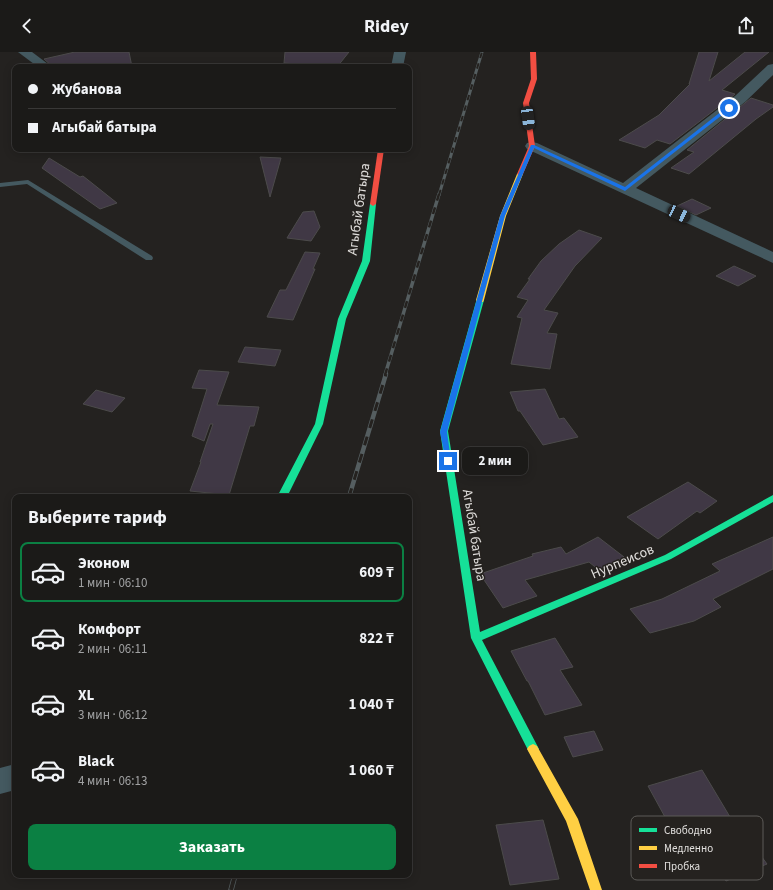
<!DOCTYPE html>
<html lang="ru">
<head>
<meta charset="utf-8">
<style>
  :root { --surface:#1b1a18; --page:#282725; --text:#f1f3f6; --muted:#a0a1a2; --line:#393837; --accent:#0b8043 }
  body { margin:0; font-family:"Source Sans 3",sans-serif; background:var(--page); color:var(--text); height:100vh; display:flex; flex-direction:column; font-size:15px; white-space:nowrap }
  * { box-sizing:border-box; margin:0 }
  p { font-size:13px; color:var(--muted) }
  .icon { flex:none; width:22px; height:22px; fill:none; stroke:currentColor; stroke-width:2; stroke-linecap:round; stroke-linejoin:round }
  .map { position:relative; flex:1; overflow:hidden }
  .details { position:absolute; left:12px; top:442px; width:400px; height:384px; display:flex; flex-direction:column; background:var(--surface); border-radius:8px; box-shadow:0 2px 10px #0003,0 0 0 1px var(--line) }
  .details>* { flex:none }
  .banner { position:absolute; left:12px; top:12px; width:400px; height:88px; border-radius:8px; box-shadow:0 2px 10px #0003,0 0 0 1px var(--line); display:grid; align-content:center; height:88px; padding:0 16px; background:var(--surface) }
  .end { position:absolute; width:18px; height:18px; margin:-9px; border:5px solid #1a73e8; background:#fff; box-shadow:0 0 0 2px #fff }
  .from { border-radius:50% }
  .bubble { position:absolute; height:28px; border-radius:8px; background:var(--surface); box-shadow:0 2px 10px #0003,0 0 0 1px var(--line); font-size:13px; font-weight:700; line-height:28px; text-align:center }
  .car { position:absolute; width:12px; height:24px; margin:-12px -6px; border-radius:5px; box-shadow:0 0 3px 1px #0007; background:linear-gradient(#222 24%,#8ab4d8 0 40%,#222 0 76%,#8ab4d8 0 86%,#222 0) }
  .banner b { display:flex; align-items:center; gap:14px; height:38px; font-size:15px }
  .banner b+b { border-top:1px solid var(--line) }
  .banner i { width:10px; height:10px; background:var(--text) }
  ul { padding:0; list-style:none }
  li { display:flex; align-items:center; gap:12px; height:60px; margin:0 8px 6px; padding:0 8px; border:2px solid transparent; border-radius:8px }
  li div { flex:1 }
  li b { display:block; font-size:15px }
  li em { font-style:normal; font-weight:700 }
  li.selected { border-color:var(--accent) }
  li>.icon { width:36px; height:36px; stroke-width:1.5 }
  h2 { padding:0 16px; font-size:18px; line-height:48px }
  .action { display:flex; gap:8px; margin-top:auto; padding:8px 16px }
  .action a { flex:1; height:46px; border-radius:8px; background:var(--accent); color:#fff; font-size:16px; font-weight:700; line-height:46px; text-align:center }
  header { display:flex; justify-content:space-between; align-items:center; height:52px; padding:0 16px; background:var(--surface); font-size:18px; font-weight:700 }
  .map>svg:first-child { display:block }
</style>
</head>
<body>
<header><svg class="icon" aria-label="back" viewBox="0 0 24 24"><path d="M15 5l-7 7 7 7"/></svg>Ridey<svg class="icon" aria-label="share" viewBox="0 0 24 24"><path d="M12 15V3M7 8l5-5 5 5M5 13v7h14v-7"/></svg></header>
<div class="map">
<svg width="773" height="838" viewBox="0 0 773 838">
  <rect width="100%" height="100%" fill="#242220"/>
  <g fill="#403845" stroke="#4c4b4b">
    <polygon points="75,0 129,0 132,15 53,15 44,7"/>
    <polygon points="285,0 349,0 337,15 284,11"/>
    <polygon points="699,0 718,0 709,29 745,0 769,0 722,38 735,42 734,43 670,92 657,88 645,96 619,88 659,63 690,32 689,32"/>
    <polygon points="751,46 773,53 773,55 756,67 689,122 671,116 694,100 687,98"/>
    <polygon points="260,105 281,106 270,145"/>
    <polygon points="49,106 80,125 83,124 117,151 100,157 42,116"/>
    <polygon points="692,147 711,156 696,163 677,154"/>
    <polygon points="314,159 320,175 311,189 287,186 303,160"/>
    <polygon points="579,178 602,186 575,214 544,258 558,261 547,281 557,282 550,317 511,312 522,266 517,265 528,248 517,245 530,227 528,227 541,209 559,192"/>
    <polygon points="305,200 320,201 313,217 315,217 293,268 267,265 280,238 286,238"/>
    <polygon points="734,214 756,224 738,234 716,224"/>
    <polygon points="245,295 281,298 275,314 238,310"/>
    <polygon points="199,318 229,320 217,353 259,355 254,374 250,374 229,443 190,439 201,410 200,410 213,372 210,372 204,389 192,384 207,337 192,336"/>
    <polygon points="545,337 559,367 564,366 578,385 543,393 520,359 518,359 510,340"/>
    <polygon points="96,338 125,346 112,360 83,352"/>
    <polygon points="688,430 717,449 700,461 697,459 658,487 627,465"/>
    <polygon points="598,485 624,505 600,519 589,510 525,528 537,544 503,556 480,522 533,504 532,502 561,495 566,502"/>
    <polygon points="773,485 773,517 713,547 721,555 694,569 650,581 630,557 662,547 720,519 712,512"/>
    <polygon points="555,586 573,615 560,618 582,653 545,663 528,629 527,629 511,599"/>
    <polygon points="594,679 603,698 573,705 564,685"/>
    <polygon points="702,718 736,775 739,774 767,812 726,829 686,771 671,776 648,734"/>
    <polygon points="543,768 559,827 510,833 496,773"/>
  </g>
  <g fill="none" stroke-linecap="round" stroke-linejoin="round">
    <polygon fill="#445960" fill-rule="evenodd" points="28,128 152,204 153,206 152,208 146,208 27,132 0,135 0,131"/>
    <g fill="#445960" fill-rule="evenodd">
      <polygon points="18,0 32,0 52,15 38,15"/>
      <polygon points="394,0 406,0 403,15 391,15"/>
      <polygon points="773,12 773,23 745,50 636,136 773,200 773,211 527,97 525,94 527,91 532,90 537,91 623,131 735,44 768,13"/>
      <polygon points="15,712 15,738 0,742 0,716"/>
    </g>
    <g fill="#16e098" fill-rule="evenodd">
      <polygon points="373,150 376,152 370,209 346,267 323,372 287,445 277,445 315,372 338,267 362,209 370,152"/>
      <polygon points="477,246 483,246 484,248 448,379 480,580 665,503 773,443 773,450 671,507 482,588 539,697 537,700 533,702 529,700 471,586 440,379"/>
    </g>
    <g fill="#ffcf43" fill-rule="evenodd">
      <polygon points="520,120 523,122 506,164 484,248 483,250 477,250 476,248 500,164 517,122"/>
      <polygon points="533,692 537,694 578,767 602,838 590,838 566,769 527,697 529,694"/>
    </g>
    <g fill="#f24e42" fill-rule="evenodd">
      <polygon points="530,0 536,0 537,27 529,51 535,94 523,122 520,124 517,122 529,94 523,51 531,27"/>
      <polygon points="378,97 384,97 376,152 373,154 370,152"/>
    </g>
    <g stroke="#555e60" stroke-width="3">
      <polyline id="rail-far3" points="439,143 482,0"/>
    </g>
    <g stroke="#555e60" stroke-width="3.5">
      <polyline id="rail-far2" points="385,323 439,142"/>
    </g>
    <g stroke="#555e60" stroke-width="4.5">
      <polyline id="rail-far1" points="349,445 386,322"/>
    </g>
    <g stroke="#555e60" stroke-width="5.5">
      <polyline id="rail" points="231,838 235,823"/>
    </g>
    <use href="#rail-far3" stroke="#25221f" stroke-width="2" stroke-dasharray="5.5" stroke-linecap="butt"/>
    <use href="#rail-far2" stroke="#25221f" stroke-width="2.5" stroke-dasharray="7" stroke-linecap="butt"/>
    <use href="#rail-far1" stroke="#25221f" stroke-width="3" stroke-dasharray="9" stroke-linecap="butt"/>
    <use href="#rail" stroke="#25221f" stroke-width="4" stroke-dasharray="12" stroke-linecap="butt"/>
  </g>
  <polygon fill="#1a73e8" points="727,55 731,56 625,139 534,96 505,164 447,380 451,409 446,410 440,380 500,164 531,93 534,93 625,135"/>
  <g text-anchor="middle" stroke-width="3" stroke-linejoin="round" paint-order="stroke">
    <g font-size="14" fill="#e1dfdd" stroke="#25221f">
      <text transform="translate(358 157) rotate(-82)" y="5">Агыбай батыра</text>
      <text transform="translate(475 483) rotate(81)" y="5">Агыбай батыра</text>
      <text transform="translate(622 509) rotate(-23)" y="5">Нурпеисов</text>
    </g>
  </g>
  <rect x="631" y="764" width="132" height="64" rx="6" fill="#25221f" stroke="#5d5b58" stroke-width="1"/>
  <rect x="639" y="776" width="18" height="4" fill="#16e098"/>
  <rect x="639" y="794" width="18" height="4" fill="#ffcf43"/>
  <rect x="639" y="812" width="18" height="4" fill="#f24e42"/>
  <g font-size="11" fill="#e1dfdd">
    <text x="664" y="782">Свободно</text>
    <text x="664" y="800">Медленно</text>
    <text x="664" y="818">Пробка</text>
  </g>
</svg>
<i class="end from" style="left:729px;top:56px"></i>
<i class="end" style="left:448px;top:409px"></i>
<div class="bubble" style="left:462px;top:395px;width:66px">2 мин</div>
<i class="car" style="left:528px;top:66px;rotate:172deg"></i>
<i class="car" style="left:679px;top:162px;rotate:115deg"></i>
<div class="banner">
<b><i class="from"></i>Жубанова</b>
<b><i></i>Агыбай батыра</b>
</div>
<section class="details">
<h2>Выберите тариф</h2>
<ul>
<li class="selected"><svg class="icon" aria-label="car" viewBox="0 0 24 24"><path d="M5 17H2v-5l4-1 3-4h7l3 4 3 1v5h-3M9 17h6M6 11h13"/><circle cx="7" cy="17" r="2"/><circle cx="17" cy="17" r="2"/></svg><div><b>Эконом</b><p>1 мин · 06:10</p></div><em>609 ₸</em></li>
<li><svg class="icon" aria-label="car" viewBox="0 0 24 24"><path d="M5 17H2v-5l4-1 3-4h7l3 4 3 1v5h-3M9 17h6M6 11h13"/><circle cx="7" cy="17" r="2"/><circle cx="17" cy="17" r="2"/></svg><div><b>Комфорт</b><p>2 мин · 06:11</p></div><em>822 ₸</em></li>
<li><svg class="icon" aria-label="car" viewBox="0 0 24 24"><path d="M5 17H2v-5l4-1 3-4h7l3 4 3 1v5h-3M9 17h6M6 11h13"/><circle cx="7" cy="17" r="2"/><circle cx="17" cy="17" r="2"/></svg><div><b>XL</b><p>3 мин · 06:12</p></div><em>1 040 ₸</em></li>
<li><svg class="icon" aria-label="car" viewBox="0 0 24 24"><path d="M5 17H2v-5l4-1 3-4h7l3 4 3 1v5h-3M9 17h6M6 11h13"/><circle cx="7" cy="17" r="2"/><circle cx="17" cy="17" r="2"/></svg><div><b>Black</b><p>4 мин · 06:13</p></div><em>1 060 ₸</em></li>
</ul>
<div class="action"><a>Заказать</a></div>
</section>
</div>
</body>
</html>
